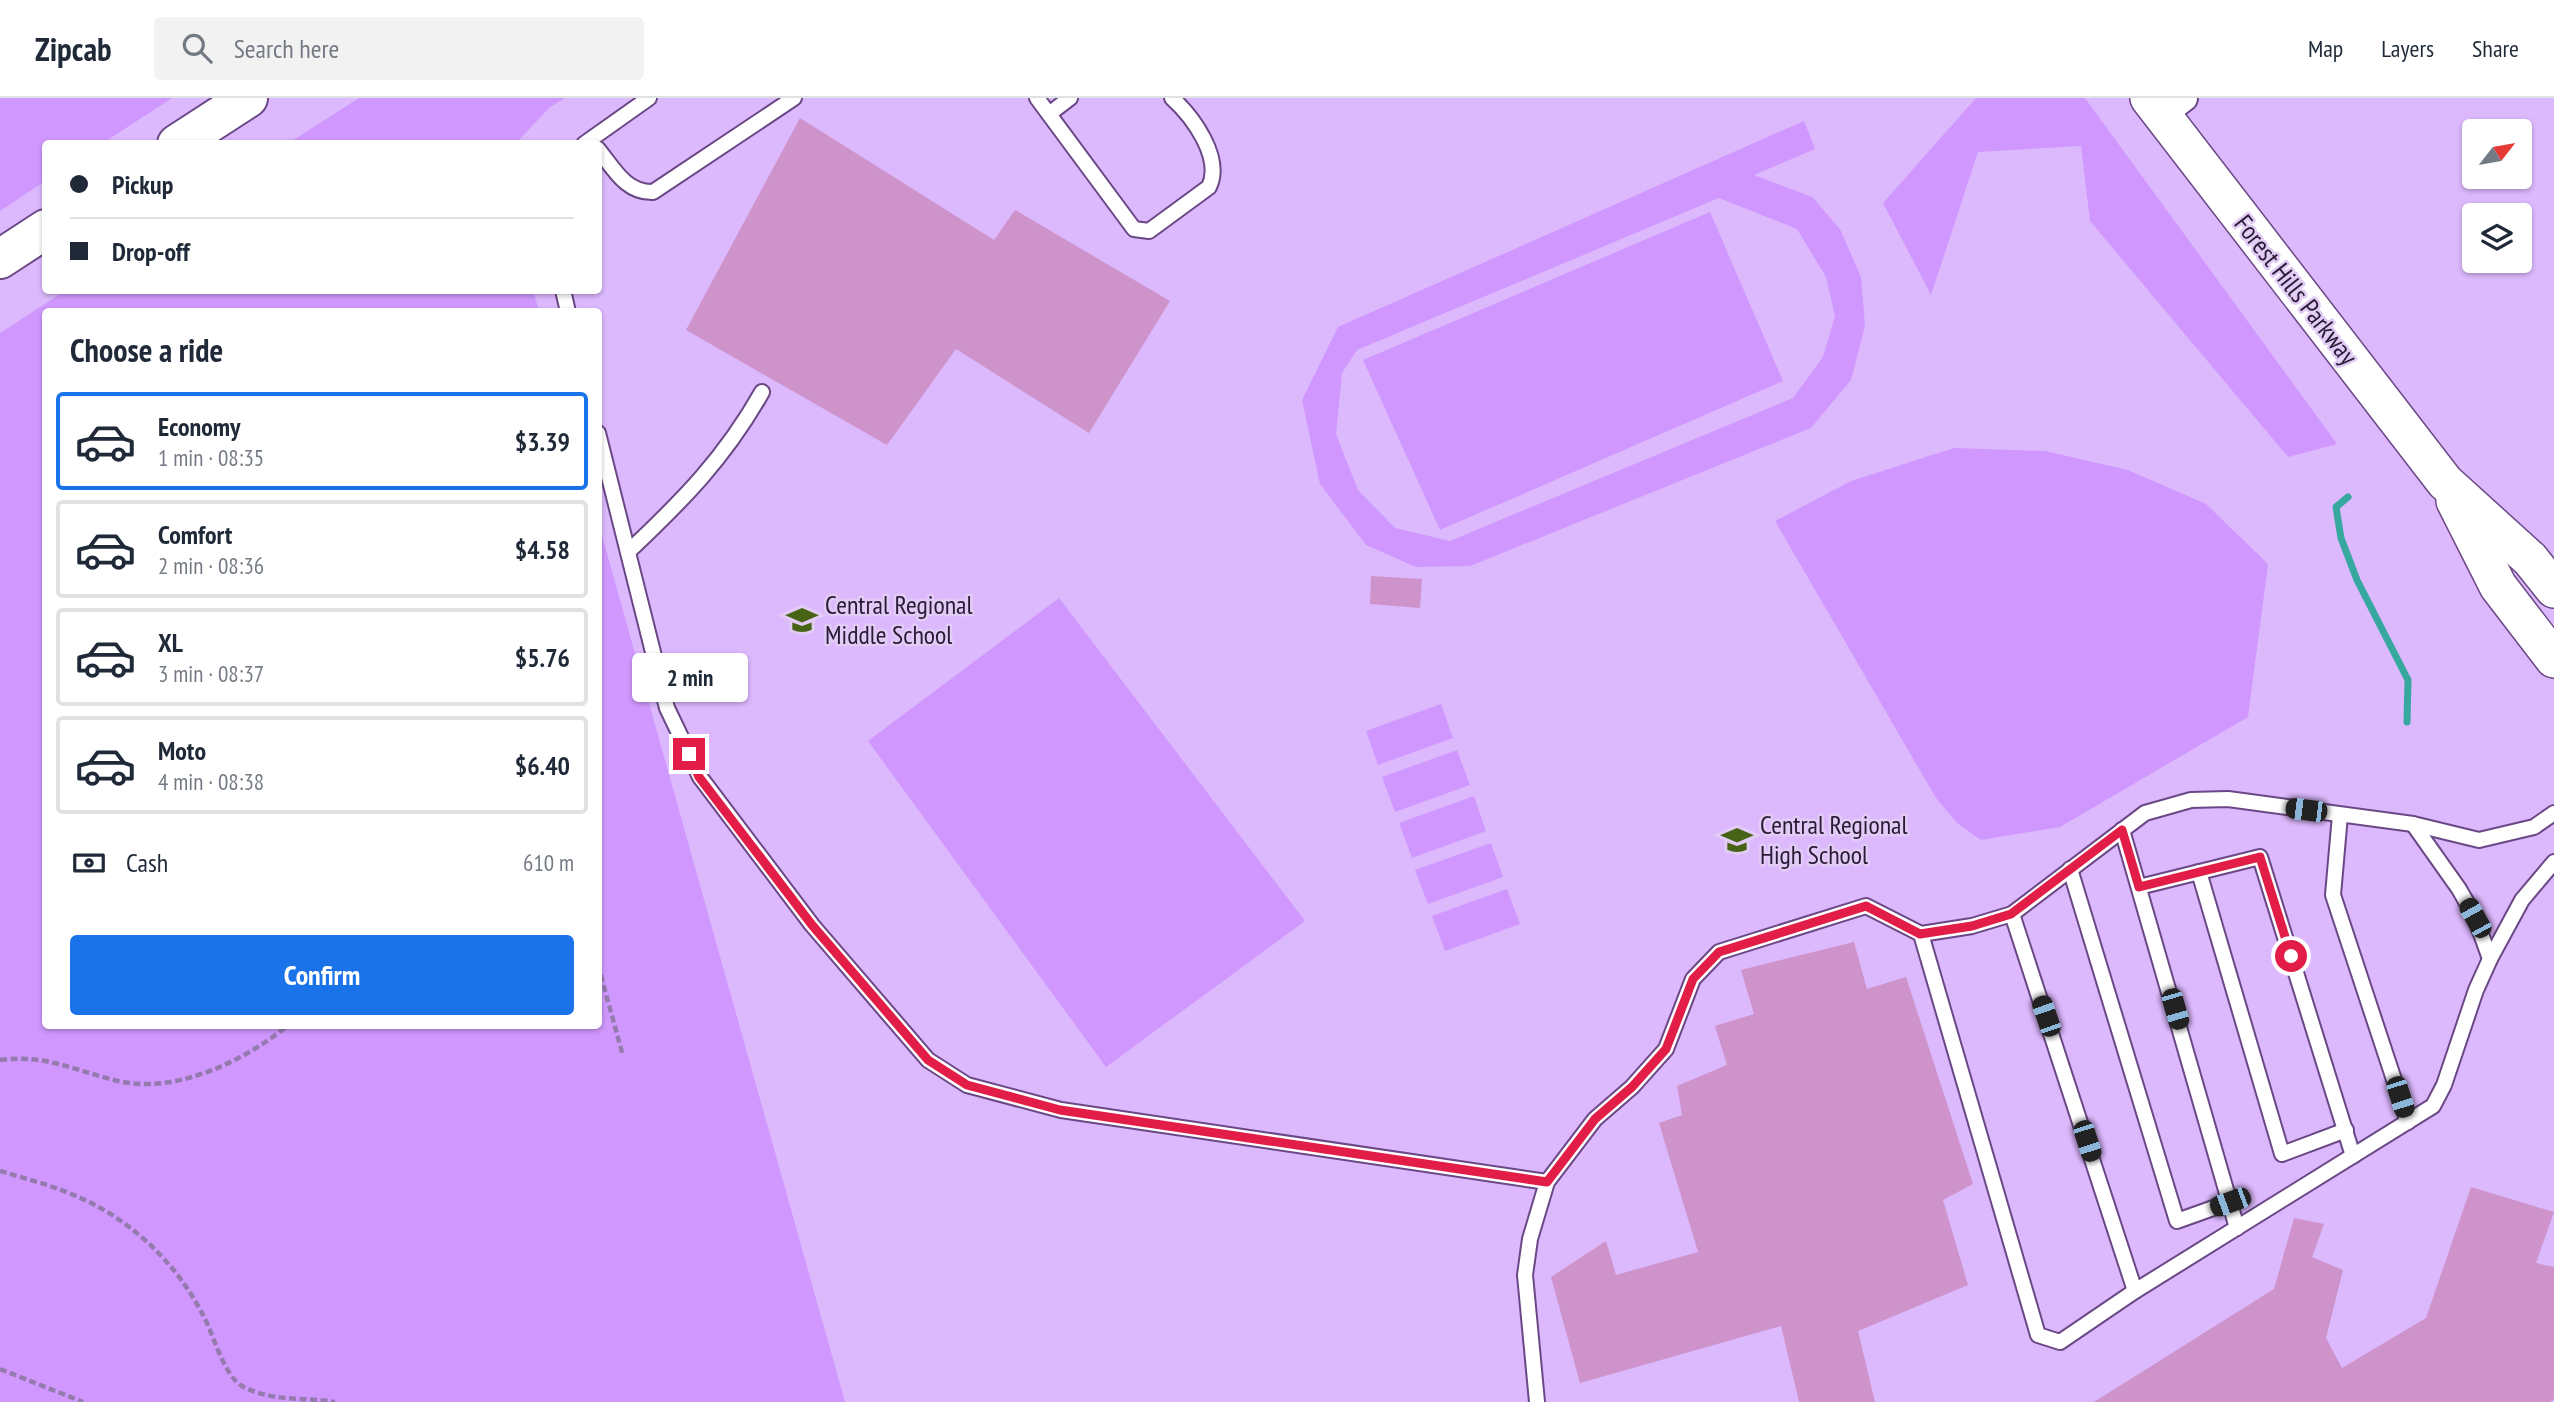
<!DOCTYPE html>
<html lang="en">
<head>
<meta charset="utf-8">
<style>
  :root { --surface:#fff; --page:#f2f2f3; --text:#1f2937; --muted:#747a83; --line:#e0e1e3; --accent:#1a73e8 }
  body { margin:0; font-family:"PT Sans Narrow",sans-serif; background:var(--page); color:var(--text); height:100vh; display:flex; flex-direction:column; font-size:26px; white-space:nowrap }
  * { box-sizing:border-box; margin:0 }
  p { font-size:23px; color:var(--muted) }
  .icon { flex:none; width:38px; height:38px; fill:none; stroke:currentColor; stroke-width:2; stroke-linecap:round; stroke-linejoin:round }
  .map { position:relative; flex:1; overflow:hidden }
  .sheet { position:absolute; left:42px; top:210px; width:560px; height:721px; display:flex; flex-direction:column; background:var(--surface); border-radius:7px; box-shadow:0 2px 5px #0004 }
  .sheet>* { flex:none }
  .banner { position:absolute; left:42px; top:42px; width:560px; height:154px; border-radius:7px; box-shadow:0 2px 5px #0004; display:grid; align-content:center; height:154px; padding:0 28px; background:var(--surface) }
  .needle { width:46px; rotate:59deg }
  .tools { position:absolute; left:2462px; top:21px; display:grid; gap:14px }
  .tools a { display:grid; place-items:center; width:70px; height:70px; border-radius:7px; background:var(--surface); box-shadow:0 2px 5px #0004; font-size:35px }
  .end { position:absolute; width:32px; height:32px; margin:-16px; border:9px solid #e11d48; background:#fff; box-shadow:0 0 0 4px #fff }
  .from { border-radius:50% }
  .bubble { position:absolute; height:49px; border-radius:7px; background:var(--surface); box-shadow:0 2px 5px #0004; font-size:23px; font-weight:800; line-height:49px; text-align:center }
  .car { position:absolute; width:21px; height:42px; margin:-21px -10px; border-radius:9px; box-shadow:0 0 5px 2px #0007; background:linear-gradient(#222 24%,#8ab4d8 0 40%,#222 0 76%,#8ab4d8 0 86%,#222 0) }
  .banner b { display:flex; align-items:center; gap:24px; height:66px; font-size:26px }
  .banner b+b { border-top:2px solid var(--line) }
  .banner i { width:18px; height:18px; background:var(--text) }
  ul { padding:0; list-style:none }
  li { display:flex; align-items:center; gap:21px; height:98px; margin:0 14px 10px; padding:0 14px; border:4px solid var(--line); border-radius:7px }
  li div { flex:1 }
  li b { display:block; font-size:26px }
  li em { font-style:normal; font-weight:800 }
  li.current { border-color:var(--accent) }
  li>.icon { width:63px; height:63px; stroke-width:1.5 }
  h2 { padding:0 28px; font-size:32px; line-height:84px }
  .pay { display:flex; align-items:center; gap:18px; height:77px; padding:0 28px; font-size:26px }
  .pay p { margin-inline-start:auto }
  .action { display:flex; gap:14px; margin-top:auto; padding:14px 28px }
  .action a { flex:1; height:80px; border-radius:7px; background:var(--accent); color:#fff; font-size:28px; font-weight:800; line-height:80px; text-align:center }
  header { display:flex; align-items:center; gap:42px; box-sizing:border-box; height:98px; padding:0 35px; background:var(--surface); border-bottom:2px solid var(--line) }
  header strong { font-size:33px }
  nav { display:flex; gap:38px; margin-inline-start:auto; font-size:24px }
  .search { width:490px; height:63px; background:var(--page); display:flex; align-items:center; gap:18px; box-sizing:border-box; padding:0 24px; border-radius:7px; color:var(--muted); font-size:26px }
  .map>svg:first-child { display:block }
</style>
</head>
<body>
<header>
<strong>Zipcab</strong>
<div class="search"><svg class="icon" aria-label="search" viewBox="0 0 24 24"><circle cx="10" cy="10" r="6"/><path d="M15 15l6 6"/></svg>Search here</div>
<nav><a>Map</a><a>Layers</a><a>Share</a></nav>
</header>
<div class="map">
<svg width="2554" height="1304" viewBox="0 0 2554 1304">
  <rect width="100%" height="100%" fill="#dcb8fd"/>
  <g fill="#d098fe" fill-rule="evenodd">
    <polygon points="0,0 172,0 103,45 46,46 45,83 0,113"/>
    <polygon points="359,0 565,0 550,9 516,45 289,45"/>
    <polygon points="1976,0 2085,0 2337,346 2288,359 2090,123 2081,48 1978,54 1931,197 1883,105"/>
    <path d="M1804,23L1815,51L1754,77L1812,99L1840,131L1861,179L1865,228L1851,282L1811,330L1470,468L1416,469L1366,447L1320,386L1302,302L1338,229ZM1719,100L1797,131L1826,179L1835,218L1823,259L1793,300L1450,443L1395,430L1358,392L1336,336L1342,275L1357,252Z"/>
    <polygon points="1710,114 1783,283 1440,432 1363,262"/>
    <polygon points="65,193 533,192 539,213 46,214 46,928 598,928 599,427 845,1304 0,1304 0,235"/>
    <polygon points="1954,350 2045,353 2128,372 2206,406 2268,466 2248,619 2060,729 1981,742 1957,725 1936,700 1775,423 1851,383"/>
    <polygon points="1059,500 1305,823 1106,969 868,643"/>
    <polygon points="1441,606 1453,640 1378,667 1366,633"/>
    <polygon points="1457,652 1470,687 1395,714 1382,679"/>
    <polygon points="1474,698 1486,733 1412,760 1399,725"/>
    <polygon points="1491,745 1503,779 1428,806 1415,772"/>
    <polygon points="1507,791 1520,826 1445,853 1432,818"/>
  </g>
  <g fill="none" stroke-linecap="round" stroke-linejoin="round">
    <polyline stroke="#37a8a0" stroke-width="7" points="2348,399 2336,409 2341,440 2357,482 2408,582 2407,624"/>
  </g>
  <g fill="#cd93ca">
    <polygon points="800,20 994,142 1015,112 1170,203 1089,335 956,251 887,347 686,232"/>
    <polygon points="1371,478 1422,481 1420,510 1370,506"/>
    <polygon points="1854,844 1867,891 1906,879 1973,1086 1943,1102 1968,1187 1858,1233 1875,1304 1799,1304 1781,1228 1580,1285 1551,1179 1606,1143 1616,1177 1698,1154 1659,1025 1682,1017 1677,988 1727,967 1715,928 1754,916 1741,872"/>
    <polygon points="2471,1089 2554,1114 2536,1165 2554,1169 2554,1301 2550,1304 2094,1304 2274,1191 2294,1120 2324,1126 2312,1159 2343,1172 2326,1240 2342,1270 2426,1220"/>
  </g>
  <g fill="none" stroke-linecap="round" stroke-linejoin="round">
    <g stroke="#6a4885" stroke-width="18">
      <g id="service">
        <path d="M1037,0L1134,131L1149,133L1209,89C1223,60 1193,19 1172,0"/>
        <polyline points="1049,16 1070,0"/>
        <polyline points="584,46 649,0"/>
        <path d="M598,51C614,71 626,95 653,94L794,0"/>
        <polyline points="563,192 568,214"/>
        <polyline points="598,335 667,610 700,679 812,827 928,962 967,987 1061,1012 1547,1084"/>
        <path d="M628,454C682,403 725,360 762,294"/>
        <polyline points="2340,717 2333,797 2408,1024"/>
        <polyline points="2413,726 2459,791 2475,819 2490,861"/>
        <polyline points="2122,732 2237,1130"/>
        <polyline points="2070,771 2177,1123 2230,1104"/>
        <polyline points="2199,774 2282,1056 2346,1032"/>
        <polyline points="2139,789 2260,759 2353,1058"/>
        <polyline points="2012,816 2135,1193"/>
        <polyline points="1921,836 2038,1237 2060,1244 2135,1193 2433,1008 2444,987 2476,892 2490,861 2522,802 2554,764"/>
        <polyline points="1537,1304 1525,1177 1530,1141 1547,1084 1595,1021 1632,989 1666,951 1693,881 1719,854 1866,808 1921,836 1972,828 2012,816 2145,715 2191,702 2228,701 2413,726 2479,742 2534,729 2554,715"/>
      </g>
    </g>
    <g stroke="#6a4885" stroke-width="30">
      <polyline id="minor" points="2162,17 2184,0"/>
    </g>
    <g stroke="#6a4885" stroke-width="40">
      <g id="secondary">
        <polyline points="2149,0 2445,384 2530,461 2554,491"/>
        <polyline points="2455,403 2498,488 2554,561"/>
      </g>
    </g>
    <g stroke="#6a4885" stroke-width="42">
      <g id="motorway">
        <polyline points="177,46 248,0"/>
        <polyline points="0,161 46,131"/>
      </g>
    </g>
    <g stroke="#957aae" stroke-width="4.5" stroke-dasharray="7 3.5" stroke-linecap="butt">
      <polyline points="598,867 623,958"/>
      <path d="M0,962C43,956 75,972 114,982C172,998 243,964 287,928"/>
      <path d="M0,1073C23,1080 48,1086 71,1096C127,1118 174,1162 202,1215C213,1234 223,1277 242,1288C271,1304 304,1299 335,1304"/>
      <polyline points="0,1271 83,1304"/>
    </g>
    <use href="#service" stroke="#fff" stroke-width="14"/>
    <use href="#minor" stroke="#fff" stroke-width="26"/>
    <use href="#secondary" stroke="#fff" stroke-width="37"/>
    <use href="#motorway" stroke="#fff" stroke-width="38"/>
  </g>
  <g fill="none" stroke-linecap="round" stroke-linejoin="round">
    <polyline stroke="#e11d48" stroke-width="9" points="689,656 699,679 812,827 928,962 967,987 1060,1012 1547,1084 1595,1021 1632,989 1666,951 1693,881 1719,854 1866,808 1920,836 1972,828 2011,816 2122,732 2139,789 2260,759 2291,858"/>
  </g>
  <defs>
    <g id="school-bare" transform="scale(2.415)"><path d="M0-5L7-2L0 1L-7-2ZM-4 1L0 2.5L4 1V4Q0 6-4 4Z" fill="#466316" stroke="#e2ccf6" stroke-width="2.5" paint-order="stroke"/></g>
  </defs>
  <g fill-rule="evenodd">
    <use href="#school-bare" x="802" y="522"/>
    <use href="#school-bare" x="1737" y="742"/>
  </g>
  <g text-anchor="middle" stroke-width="5" stroke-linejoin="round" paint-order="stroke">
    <g font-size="26" fill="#291b35" stroke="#e2ccf6">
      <text transform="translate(2296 192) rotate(52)" y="9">Forest Hills Parkway</text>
    </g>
    <g font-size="26" fill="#291b35" stroke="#e2ccf6" text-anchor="start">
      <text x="825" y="516">Central Regional<tspan x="825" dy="30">Middle School</tspan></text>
      <text x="1760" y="736">Central Regional<tspan x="1760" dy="30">High School</tspan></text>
    </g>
  </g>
</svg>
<div class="tools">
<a><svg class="needle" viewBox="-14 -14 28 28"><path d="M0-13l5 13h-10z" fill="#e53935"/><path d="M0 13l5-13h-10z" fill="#747a83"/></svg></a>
<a><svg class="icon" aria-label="layers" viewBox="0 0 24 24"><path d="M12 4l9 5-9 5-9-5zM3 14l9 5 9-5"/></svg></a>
</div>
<i class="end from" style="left:2291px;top:858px"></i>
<i class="end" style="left:689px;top:656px"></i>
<div class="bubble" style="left:632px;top:555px;width:116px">2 min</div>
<i class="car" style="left:2306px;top:712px;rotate:277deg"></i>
<i class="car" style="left:2475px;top:820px;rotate:331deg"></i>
<i class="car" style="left:2175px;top:911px;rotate:164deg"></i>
<i class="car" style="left:2046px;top:918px;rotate:341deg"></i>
<i class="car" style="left:2400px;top:999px;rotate:162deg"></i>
<i class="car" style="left:2087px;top:1043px;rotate:162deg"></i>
<i class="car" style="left:2230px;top:1104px;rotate:250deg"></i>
<div class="banner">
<b><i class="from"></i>Pickup</b>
<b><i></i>Drop-off</b>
</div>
<section class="sheet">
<h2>Choose a ride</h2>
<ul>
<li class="current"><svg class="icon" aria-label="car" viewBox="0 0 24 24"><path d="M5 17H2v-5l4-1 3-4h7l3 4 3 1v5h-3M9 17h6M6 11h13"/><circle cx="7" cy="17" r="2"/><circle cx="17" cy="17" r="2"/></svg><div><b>Economy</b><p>1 min · 08:35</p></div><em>$3.39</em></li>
<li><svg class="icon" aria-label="car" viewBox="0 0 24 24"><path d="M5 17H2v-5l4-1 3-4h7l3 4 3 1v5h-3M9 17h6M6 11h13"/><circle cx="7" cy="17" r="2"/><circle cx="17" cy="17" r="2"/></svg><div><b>Comfort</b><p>2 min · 08:36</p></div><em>$4.58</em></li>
<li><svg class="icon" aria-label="car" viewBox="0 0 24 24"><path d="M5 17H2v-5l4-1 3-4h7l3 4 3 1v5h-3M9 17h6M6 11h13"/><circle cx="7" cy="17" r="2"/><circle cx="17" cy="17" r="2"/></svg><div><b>XL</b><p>3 min · 08:37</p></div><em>$5.76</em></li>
<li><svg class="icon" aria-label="car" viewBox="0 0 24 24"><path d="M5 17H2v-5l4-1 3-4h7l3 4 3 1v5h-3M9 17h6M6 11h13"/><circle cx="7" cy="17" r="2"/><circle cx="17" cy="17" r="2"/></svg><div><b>Moto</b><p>4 min · 08:38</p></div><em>$6.40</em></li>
</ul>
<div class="pay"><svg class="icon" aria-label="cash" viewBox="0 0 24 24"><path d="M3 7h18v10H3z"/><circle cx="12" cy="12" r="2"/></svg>Cash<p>610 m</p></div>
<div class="action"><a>Confirm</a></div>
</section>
</div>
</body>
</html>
